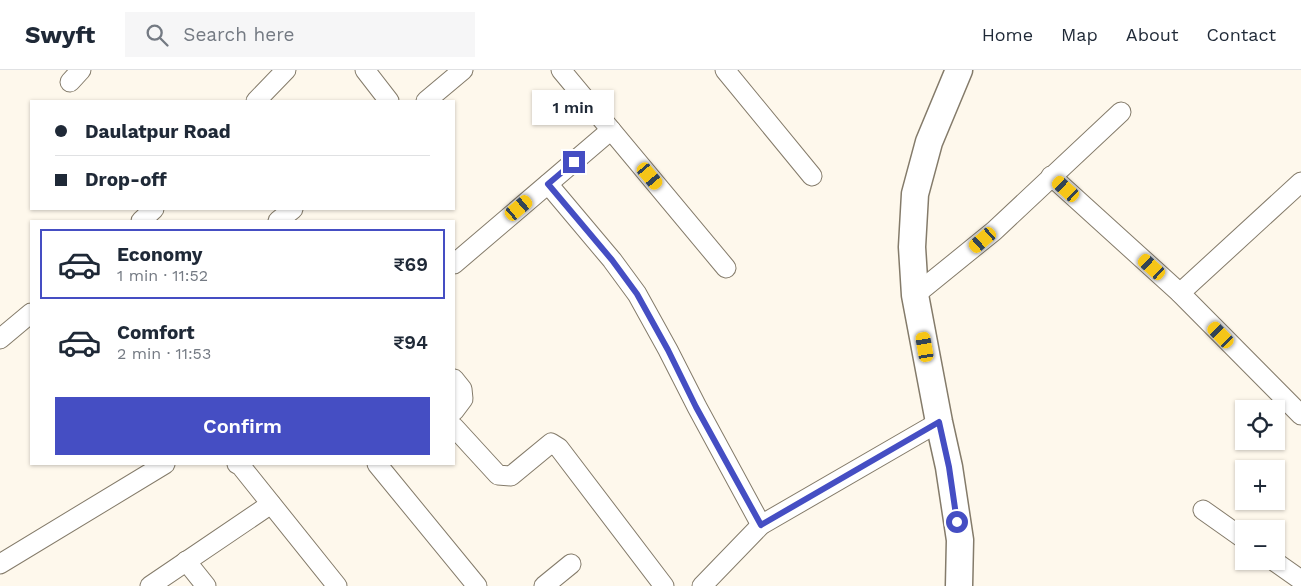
<!DOCTYPE html>
<html lang="en">
<head>
<meta charset="utf-8">
<style>
  :root { --surface:#fff; --page:#f6f6f7; --text:#1f2937; --muted:#747a83; --line:#e0e1e3; --accent:#454ec3 }
  body { margin:0; font-family:"Work Sans",sans-serif; background:var(--page); color:var(--text); height:100vh; display:flex; flex-direction:column; font-size:19px; white-space:nowrap }
  * { box-sizing:border-box; margin:0 }
  p { font-size:16px; color:var(--muted) }
  .icon { flex:none; width:28px; height:28px; fill:none; stroke:currentColor; stroke-width:2; stroke-linecap:round; stroke-linejoin:round }
  .map { position:relative; flex:1; overflow:hidden }
  .sheet { position:absolute; left:30px; top:150px; width:425px; height:245px; display:flex; flex-direction:column; background:var(--surface); border-radius:0px; box-shadow:0 1px 4px #0004 }
  .sheet>* { flex:none }
  .top-card { position:absolute; left:30px; top:30px; width:425px; height:110px; border-radius:0px; box-shadow:0 1px 4px #0004; display:grid; align-content:center; height:110px; padding:0 25px; background:var(--surface) }
  .fabs { position:absolute; left:1235px; top:330px; display:grid; gap:10px }
  .fabs a { display:grid; place-items:center; width:50px; height:50px; border-radius:0px; background:var(--surface); box-shadow:0 1px 4px #0004; font-size:25px }
  .end { position:absolute; width:22px; height:22px; margin:-11px; border:6px solid #454ec3; background:#fff; box-shadow:0 0 0 2px #fff }
  .from { border-radius:50% }
  .bubble { position:absolute; height:35px; border-radius:0px; background:var(--surface); box-shadow:0 1px 4px #0004; font-size:16px; font-weight:600; line-height:35px; text-align:center }
  .car { position:absolute; width:15px; height:30px; margin:-15px -8px; border-radius:6px; box-shadow:0 0 4px 1px #0007; background:linear-gradient(#f5c518 24%,#345 0 40%,#f5c518 0 76%,#345 0 86%,#f5c518 0) }
  .top-card b { display:flex; align-items:center; gap:18px; height:48px; font-size:19px }
  .top-card b+b { border-top:1px solid var(--line) }
  .top-card i { width:12px; height:12px; background:var(--text) }
  ul { padding:9px 0 0; list-style:none }
  li { display:flex; align-items:center; gap:15px; height:70px; margin:0 10px 8px; padding:0 15px; border:2px solid transparent; border-radius:0px }
  li div { flex:1 }
  li b { display:block; font-size:19px }
  li em { font-style:normal; font-weight:600 }
  li.active { border-color:var(--accent) }
  li>.icon { width:45px; height:45px; stroke-width:1.5 }
  .action { display:flex; gap:10px; margin-top:auto; padding:10px 25px }
  .action a { flex:1; height:58px; border-radius:0px; background:var(--accent); color:#fff; font-size:20px; font-weight:600; line-height:58px; text-align:center }
  header { display:flex; align-items:center; gap:30px; box-sizing:border-box; height:70px; padding:0 25px; background:var(--surface); border-bottom:1px solid var(--line) }
  header strong { font-size:24px }
  nav { display:flex; gap:28px; margin-inline-start:auto; font-size:18px }
  .search { width:350px; height:45px; background:var(--page); display:flex; align-items:center; gap:12px; box-sizing:border-box; padding:0 18px; border-radius:0px; color:var(--muted); font-size:19px }
  .map>svg:first-child { display:block }
</style>
</head>
<body>
<header>
<strong>Swyft</strong>
<div class="search"><svg class="icon" aria-label="search" viewBox="0 0 24 24"><circle cx="10" cy="10" r="6"/><path d="M15 15l6 6"/></svg>Search here</div>
<nav><a>Home</a><a>Map</a><a>About</a><a>Contact</a></nav>
</header>
<div class="map">
<svg width="1301" height="516" viewBox="0 0 1301 516">
  <rect width="100%" height="100%" fill="#fef8ec"/>
  <g fill="none" stroke-linecap="round" stroke-linejoin="round">
    <g stroke="#847b6a" stroke-width="21">
      <g id="street">
        <polyline points="365,0 389,31"/>
        <polyline points="561,0 726,198"/>
        <polyline points="725,0 812,106"/>
        <polyline points="70,12 81,0"/>
        <polyline points="256,31 286,0"/>
        <polyline points="426,31 463,0"/>
        <polyline points="1051,106 1180,223 1301,345"/>
        <polyline points="548,114 612,190 637,224 668,280 697,337 761,455"/>
        <polyline points="141,151 154,139"/>
        <polyline points="278,151 293,139"/>
        <polyline points="454,194 611,60"/>
        <polyline points="1180,223 1301,112"/>
        <polyline points="915,225 994,161 1121,42"/>
        <polyline points="0,269 31,243"/>
        <polyline points="454,309 462,319 463,329 454,341"/>
        <polyline points="454,357 498,405 511,406 551,373 559,378 664,516"/>
        <polyline points="237,394 240,395 337,516"/>
        <polyline points="377,394 477,516"/>
        <polyline points="1203,440 1244,469"/>
        <polyline points="186,491 206,516"/>
        <polyline points="1274,491 1301,510"/>
        <polyline points="0,494 165,394"/>
        <polyline points="150,516 271,434"/>
        <polyline points="544,516 571,494"/>
        <polyline points="702,516 761,455 939,352"/>
      </g>
    </g>
    <g stroke="#847b6a" stroke-width="29">
      <polyline id="secondary" points="959,516 960,470 949,397 939,352 915,225 912,177 915,124 929,72 959,0"/>
    </g>
    <use href="#street" stroke="#fff" stroke-width="19"/>
    <use href="#secondary" stroke="#fff" stroke-width="26"/>
  </g>
  <g fill="none" stroke-linecap="round" stroke-linejoin="round">
    <polyline stroke="#454ec3" stroke-width="6" points="574,92 548,114 612,190 637,224 668,280 696,337 761,455 939,352 949,397 957,452"/>
  </g>
</svg>
<div class="fabs">
<a><svg class="icon" aria-label="locate" viewBox="0 0 24 24"><circle cx="12" cy="12" r="6"/><path d="M12 2v4M12 18v4M2 12h4M18 12h4"/></svg></a>
<a>+</a>
<a>−</a>
</div>
<i class="end from" style="left:957px;top:452px"></i>
<i class="end" style="left:574px;top:92px"></i>
<div class="bubble" style="left:532px;top:20px;width:82px">1 min</div>
<i class="car" style="left:650px;top:106px;rotate:140deg"></i>
<i class="car" style="left:1066px;top:119px;rotate:312deg"></i>
<i class="car" style="left:519px;top:138px;rotate:50deg"></i>
<i class="car" style="left:983px;top:170px;rotate:229deg"></i>
<i class="car" style="left:1152px;top:197px;rotate:312deg"></i>
<i class="car" style="left:1221px;top:265px;rotate:316deg"></i>
<i class="car" style="left:925px;top:277px;rotate:350deg"></i>
<div class="top-card">
<b><i class="from"></i>Daulatpur Road</b>
<b><i></i>Drop-off</b>
</div>
<section class="sheet">
<ul>
<li class="active"><svg class="icon" aria-label="car" viewBox="0 0 24 24"><path d="M5 17H2v-5l4-1 3-4h7l3 4 3 1v5h-3M9 17h6M6 11h13"/><circle cx="7" cy="17" r="2"/><circle cx="17" cy="17" r="2"/></svg><div><b>Economy</b><p>1 min · 11:52</p></div><em>₹69</em></li>
<li><svg class="icon" aria-label="car" viewBox="0 0 24 24"><path d="M5 17H2v-5l4-1 3-4h7l3 4 3 1v5h-3M9 17h6M6 11h13"/><circle cx="7" cy="17" r="2"/><circle cx="17" cy="17" r="2"/></svg><div><b>Comfort</b><p>2 min · 11:53</p></div><em>₹94</em></li>
</ul>
<div class="action"><a>Confirm</a></div>
</section>
</div>
</body>
</html>
